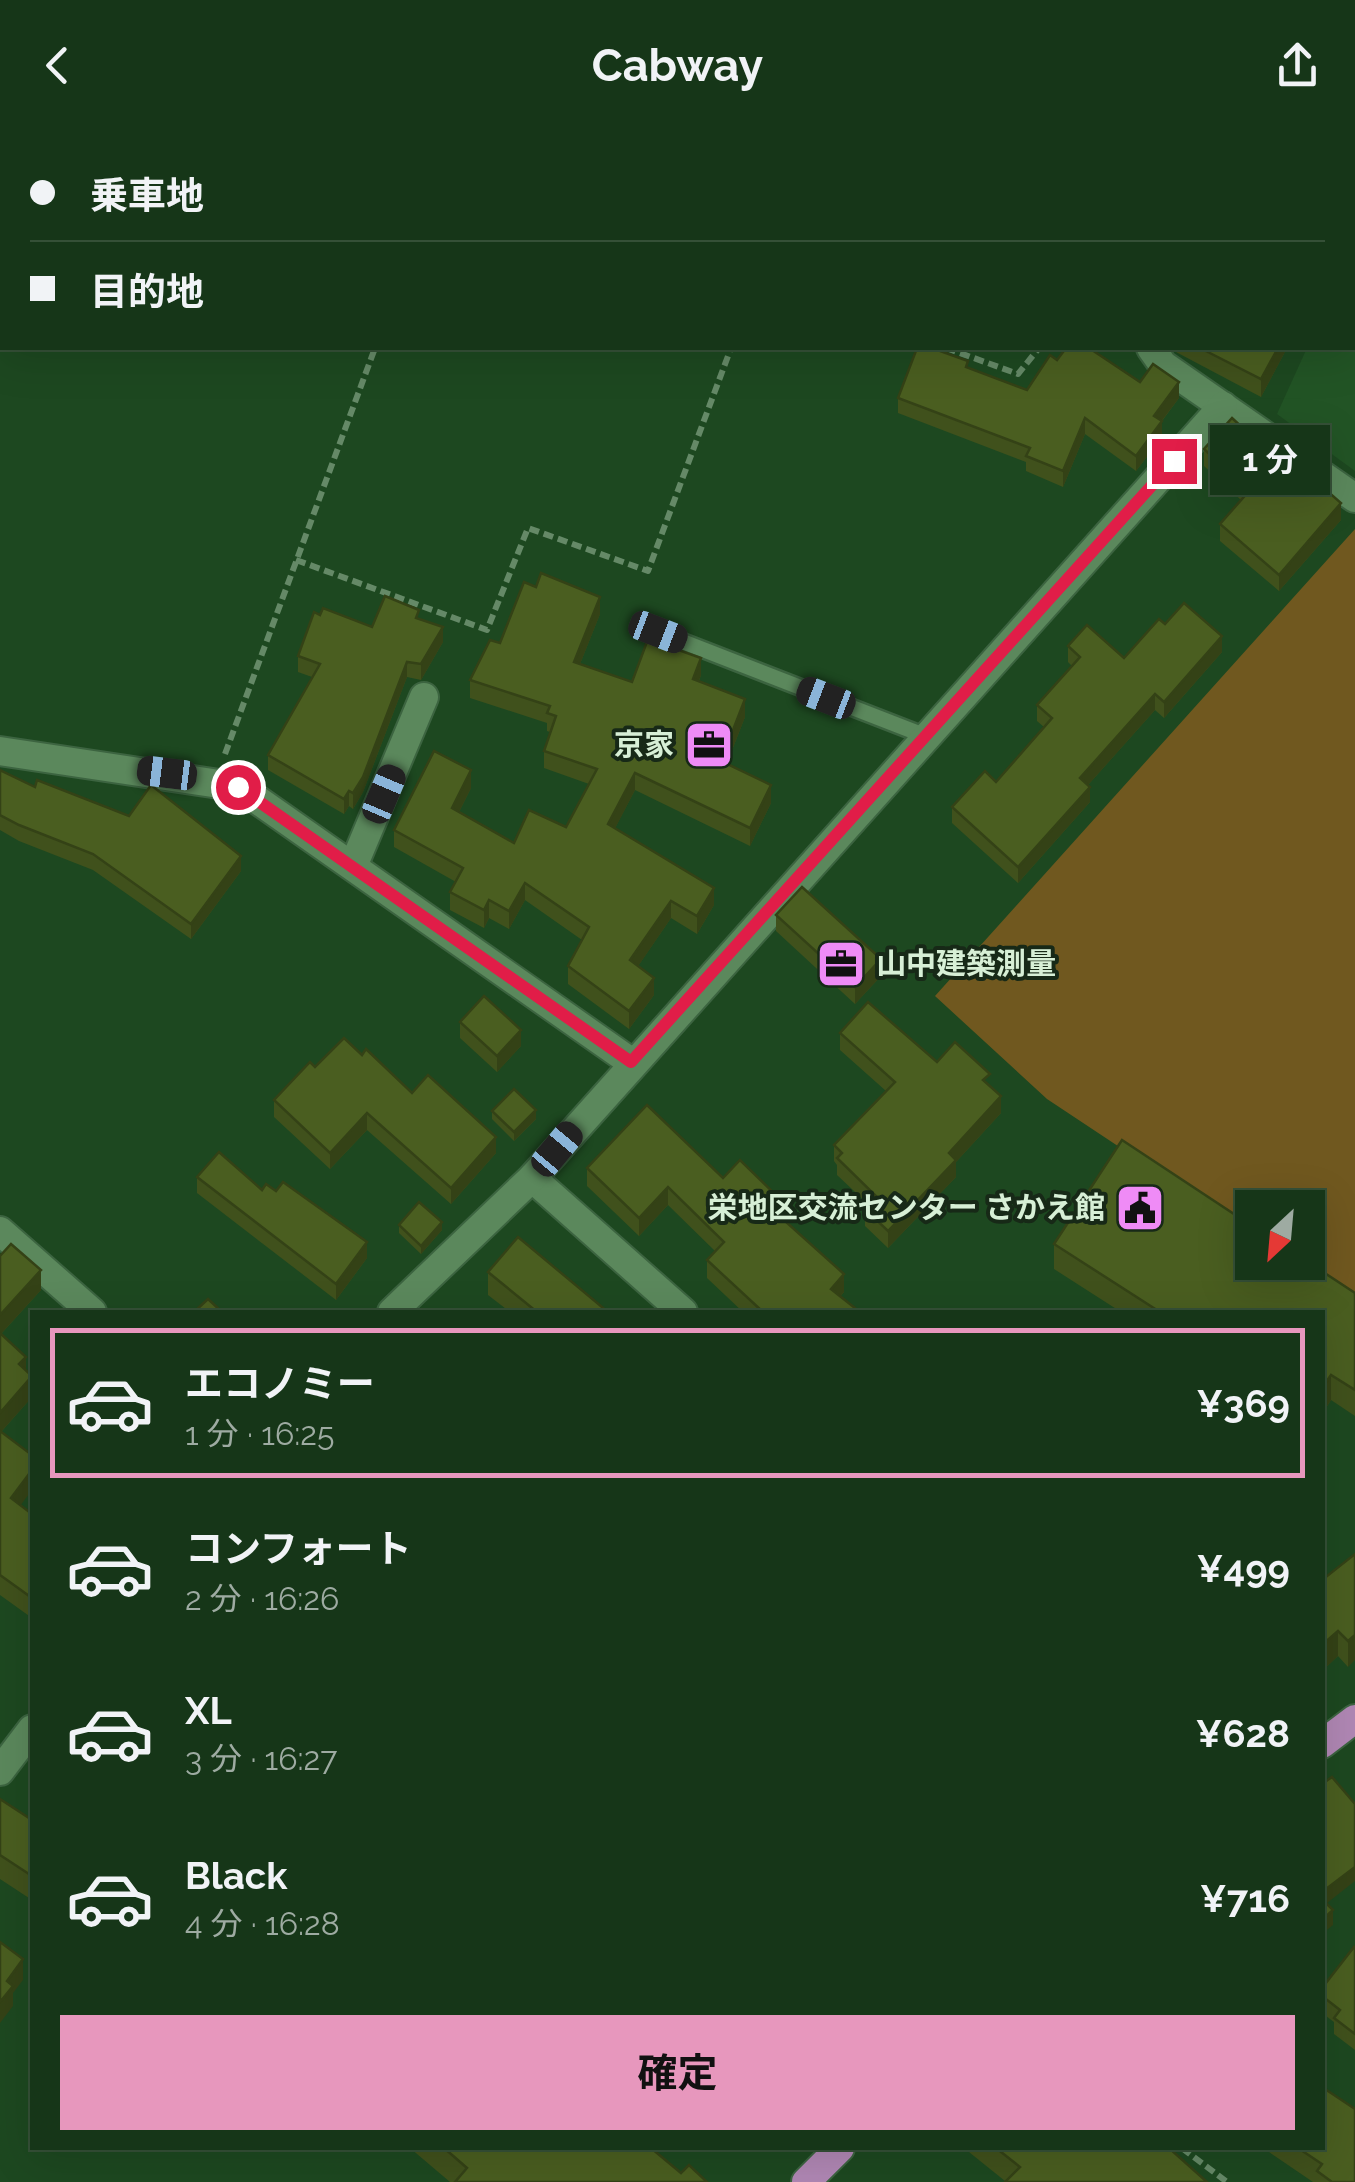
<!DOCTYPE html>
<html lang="ja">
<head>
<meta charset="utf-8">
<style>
  :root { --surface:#163618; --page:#1f3e21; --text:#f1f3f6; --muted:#9eaba2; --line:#355037; --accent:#e797bd }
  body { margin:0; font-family:Raleway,"Noto Sans JP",sans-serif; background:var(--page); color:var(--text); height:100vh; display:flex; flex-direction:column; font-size:38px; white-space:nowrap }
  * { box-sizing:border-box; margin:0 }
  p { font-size:32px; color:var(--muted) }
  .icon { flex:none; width:55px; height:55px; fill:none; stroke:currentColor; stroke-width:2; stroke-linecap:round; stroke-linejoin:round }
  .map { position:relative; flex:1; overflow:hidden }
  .side { position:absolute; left:30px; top:1180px; width:1295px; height:840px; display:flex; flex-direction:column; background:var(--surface); border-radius:0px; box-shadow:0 10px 40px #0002,0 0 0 2px var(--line) }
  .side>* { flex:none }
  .guide { position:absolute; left:0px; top:0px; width:1355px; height:220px; box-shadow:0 10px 40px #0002,0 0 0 2px var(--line); display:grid; align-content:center; height:220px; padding:0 30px; background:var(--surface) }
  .needle { width:65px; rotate:206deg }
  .tools { position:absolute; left:1235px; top:1060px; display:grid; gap:20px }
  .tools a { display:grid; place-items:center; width:90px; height:90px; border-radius:0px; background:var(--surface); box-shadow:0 10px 40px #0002,0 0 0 2px var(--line); font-size:50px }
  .end { position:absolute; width:45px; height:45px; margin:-22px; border:12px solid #e11d48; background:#fff; box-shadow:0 0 0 5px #fff }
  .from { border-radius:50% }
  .bubble { position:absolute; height:70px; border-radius:0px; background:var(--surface); box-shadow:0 10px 40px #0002,0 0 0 2px var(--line); font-size:32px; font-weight:700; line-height:70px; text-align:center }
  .car { position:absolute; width:30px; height:60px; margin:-30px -15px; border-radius:12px; box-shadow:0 0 8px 2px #0007; background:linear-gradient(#222 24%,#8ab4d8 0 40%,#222 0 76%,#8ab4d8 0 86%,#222 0) }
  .guide b { display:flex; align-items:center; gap:35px; height:95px; font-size:38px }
  .guide b+b { border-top:2px solid var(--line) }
  .guide i { width:25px; height:25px; background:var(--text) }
  ul { padding:18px 0 0; list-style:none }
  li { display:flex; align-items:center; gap:30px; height:150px; margin:0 20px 15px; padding:0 10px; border:5px solid transparent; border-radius:0px }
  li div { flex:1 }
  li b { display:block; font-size:38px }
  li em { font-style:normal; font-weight:700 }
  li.active { border-color:var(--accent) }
  li>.icon { width:90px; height:90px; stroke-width:1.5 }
  .action { display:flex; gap:20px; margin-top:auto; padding:20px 30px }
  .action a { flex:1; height:115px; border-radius:0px; background:var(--accent); color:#111; font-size:40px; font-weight:700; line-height:115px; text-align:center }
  header { display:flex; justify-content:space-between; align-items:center; height:130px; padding:0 30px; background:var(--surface); font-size:45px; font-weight:700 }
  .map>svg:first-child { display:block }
</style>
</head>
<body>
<header><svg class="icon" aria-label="back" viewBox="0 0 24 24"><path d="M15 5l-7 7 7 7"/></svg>Cabway<svg class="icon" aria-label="share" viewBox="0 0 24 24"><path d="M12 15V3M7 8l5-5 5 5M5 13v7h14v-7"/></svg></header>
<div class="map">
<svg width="1355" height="2052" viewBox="0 0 1355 2052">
  <rect width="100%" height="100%" fill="#1d4820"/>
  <polygon fill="#225425" points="1347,0 1355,0 1355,341 1277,284 1307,218 1352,218 1352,2"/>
  <polygon fill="#70581f" points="1355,399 1355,1173 1308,1132 1308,1078 1252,1078 1252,1105 1047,969 935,866"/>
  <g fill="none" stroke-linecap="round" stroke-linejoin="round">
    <g stroke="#3c6440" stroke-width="20">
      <polyline id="service" points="658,502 928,607"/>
    </g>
    <g stroke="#3c6440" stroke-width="32">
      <g id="minor">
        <polyline points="1110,0 1110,2"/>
        <polyline points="1151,218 1163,235 1355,368"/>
        <polyline points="0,621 239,657 631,932"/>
        <polyline points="354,734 424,567"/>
        <polyline points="532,1048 683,1182"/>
        <polyline points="0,1101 92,1182"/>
        <polyline points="392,1182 532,1048 1223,276"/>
        <polyline points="0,1641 32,1599"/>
      </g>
    </g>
    <g stroke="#3c6440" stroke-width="32">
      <g id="trunk">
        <polyline points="1322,1614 1355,1589"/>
        <polyline points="806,2052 840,2018"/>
      </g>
    </g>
    <g stroke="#658967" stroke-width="6" stroke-dasharray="10 5" stroke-linecap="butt">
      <polyline points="455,2 456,0"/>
      <polyline points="946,218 1018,244 1039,218"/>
      <polyline points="296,430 487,500 528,398 648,441 731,218"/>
      <polyline points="225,624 375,218"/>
      <polyline points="1182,2018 1227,2052"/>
    </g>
    <use href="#service" stroke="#5b885c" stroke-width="15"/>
    <use href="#minor" stroke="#5b885c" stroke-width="28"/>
    <use href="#trunk" stroke="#b087b4" stroke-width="28"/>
  </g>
  <g fill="#40511c">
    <polygon points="1176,218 1287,218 1261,267 1176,222"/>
    <polygon points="1057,230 1140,252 1179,268 1162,291 1162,307 1136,341 1085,304 1063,357 1026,341 1026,332 898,283 898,268 968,238 1027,260"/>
    <polygon points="1204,319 1341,390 1279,461 1220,411 1220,394 1241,370 1204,336"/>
    <polygon points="600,484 580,534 632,552 701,545 699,551 745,587 727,633 771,673 750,716 635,660 615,698 714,775 697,804 671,788 638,836 654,865 629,899 568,854 568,836 582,810 525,770 509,799 489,788 484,798 450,780 450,762 456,752 394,717 394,700 471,658 459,682 514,713 566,697 589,654 544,638 544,621 550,602 547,601 547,593 470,568 470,550 500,513"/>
    <polygon points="419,489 443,512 421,550 407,547 363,662 353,679 349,676 344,684 268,640 268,625 312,547 298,542 298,526 372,497"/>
    <polygon points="1165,494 1222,522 1164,588 1155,580 1088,655 1090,672 1018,753 952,693 952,677 996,652 1044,597 1037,591 1037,575 1072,536 1068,532 1068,516 1124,528"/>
    <polygon points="0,640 35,657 241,741 191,809 93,740 19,711 0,700"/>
    <polygon points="776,785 881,846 855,874 776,801"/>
    <polygon points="460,892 521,916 497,942 460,908"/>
    <polygon points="840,903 937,932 990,956 1001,983 956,1032 956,1047 888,1118 865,1096 865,1079 869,1075 837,1045 837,1035 834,1031 834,1015 886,961 840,920"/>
    <polygon points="362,925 496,1023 451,1074 367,1000 330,1039 274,987 274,970 315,937"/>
    <polygon points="492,981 536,989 514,1011 492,989"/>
    <polygon points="587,1038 723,1048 785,1092 844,1162 840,1167 860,1182 743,1182 707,1148 707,1130 715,1121 668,1075 639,1106 587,1056"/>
    <polygon points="197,1047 262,1060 367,1128 336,1170 197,1063"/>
    <polygon points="399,1095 442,1100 421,1124 399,1103"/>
    <polygon points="1054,1114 1355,1163 1355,1286 1331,1270 1322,1284 1322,1182 1121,1182 1054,1139"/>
    <polygon points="0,1126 41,1160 1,1204 26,1241 32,1267 1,1302 20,1375 32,1384 32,1488 0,1465"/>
    <polygon points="488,1142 608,1182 510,1182 488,1165"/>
    <polygon points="1355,1424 1348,1537 1338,1526 1322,1541"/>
    <polygon points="0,1669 32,1690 32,1770 0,1749"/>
    <polygon points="1355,1818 1355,1920 1334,1904 1334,1892 1322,1883 1322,1858"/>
    <polygon points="410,2018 651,2018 681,2043 707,2052 450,2052"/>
    <polygon points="964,2018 1169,2018 1005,2051"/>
    <polygon points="1263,2018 1322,2018 1355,2052 1313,2052"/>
  </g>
  <g fill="#344216">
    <polygon points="1278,218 1287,218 1261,267 1261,249"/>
    <polygon points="1179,252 1179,268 1154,301 1154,286"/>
    <polygon points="1085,288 1085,304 1063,357 1063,341"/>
    <polygon points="1162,291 1162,307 1136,341 1136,326"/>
    <polygon points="1341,373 1341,390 1279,461 1279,445"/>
    <polygon points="600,467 600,484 574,549 574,532"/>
    <polygon points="443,497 443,512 421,550 421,534"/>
    <polygon points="1222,506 1222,522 1164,588 1164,572"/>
    <polygon points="701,528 701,545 693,566 693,549"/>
    <polygon points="407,532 407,547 363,662 353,679 353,663"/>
    <polygon points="1155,564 1155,580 1080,664 1080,648"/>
    <polygon points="745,569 745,587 721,648 721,631"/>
    <polygon points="471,640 471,658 452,696 452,678"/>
    <polygon points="635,643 635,660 608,712 608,694"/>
    <polygon points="771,655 771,673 750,716 750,698"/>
    <polygon points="1090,657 1090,672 1018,753 1018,737"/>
    <polygon points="349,661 349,676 344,684 344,669"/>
    <polygon points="241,726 241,741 191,809 191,794"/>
    <polygon points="525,753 525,770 509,799 509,781"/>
    <polygon points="714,758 714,775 697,804 697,786"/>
    <polygon points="489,770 489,788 484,798 484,780"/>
    <polygon points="671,771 671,788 630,848 630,830"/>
    <polygon points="881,829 881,846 855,874 855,857"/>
    <polygon points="654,848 654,865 629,899 629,881"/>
    <polygon points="521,900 521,916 497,942 497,926"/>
    <polygon points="1001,966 1001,983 956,1032 956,1047 888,1118 888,1101 949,1023"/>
    <polygon points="536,980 536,989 514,1011 514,1002"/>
    <polygon points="367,983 367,1000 330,1039 330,1023"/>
    <polygon points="496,1007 496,1023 451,1074 451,1058"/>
    <polygon points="668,1057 668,1075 639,1106 639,1088"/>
    <polygon points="785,1074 785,1092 776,1083"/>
    <polygon points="442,1092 442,1100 421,1124 421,1116"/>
    <polygon points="367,1112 367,1128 336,1170 336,1154"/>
    <polygon points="41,1140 41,1160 0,1205 0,1185"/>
    <polygon points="844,1144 844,1162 831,1177 831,1159"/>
    <polygon points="26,1227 26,1247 19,1234"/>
    <polygon points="1331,1245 1331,1270 1322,1284 1322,1258"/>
    <polygon points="32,1247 32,1267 0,1303 0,1283"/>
    <polygon points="32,1340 32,1360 11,1388 11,1368"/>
    <polygon points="1338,1501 1338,1526 1322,1541 1322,1515"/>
    <polygon points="1355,1505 1355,1530 1348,1537 1348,1511"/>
    <polygon points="1355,1737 1355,1751 1322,1777 1322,1762"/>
    <polygon points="1333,1780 1333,1795 1322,1804 1322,1790"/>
    <polygon points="23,1829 23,1850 13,1863 13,1876 0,1893 0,1872 7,1851"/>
  </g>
  <g fill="#4a5e20" stroke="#344216" stroke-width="2.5">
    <rect x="1141" y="0" width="100" height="2"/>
    <polygon points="917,218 932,218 968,231 966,237 1027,260 1050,225 1057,230 1066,218 1089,218 1140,252 1153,234 1179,252 1154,286 1162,291 1136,326 1085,288 1063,341 1026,326 1030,318 898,268"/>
    <polygon points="1200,218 1278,218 1261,249"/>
    <polygon points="1232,288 1310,360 1317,352 1341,373 1279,445 1220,394 1249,361 1204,319"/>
    <polygon points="541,443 600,467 574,532 632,552 648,509 701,528 693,549 745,569 721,631 771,655 750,698 635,643 608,694 714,758 697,786 671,771 630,830 654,848 629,881 568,836 589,797 525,753 509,781 489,770 484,780 450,762 463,738 394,700 434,621 471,640 452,678 514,713 529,680 566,697 597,639 544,621 556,586 547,583 550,576 470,550 490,510 500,513 524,452 536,457"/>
    <polygon points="385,466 419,480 416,488 443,497 421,534 407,532 363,647 353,663 349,661 344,669 268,625 320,534 298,526 314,482 320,485 323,478 372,497"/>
    <polygon points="1184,473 1222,506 1164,572 1155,564 1080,648 1090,657 1018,737 952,677 985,641 996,652 1052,588 1037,575 1080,527 1068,516 1087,495 1124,528 1159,489 1165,494"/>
    <polygon points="0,640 35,657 37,650 129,686 151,655 241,726 191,794 93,724 19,695 0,685"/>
    <polygon points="802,757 881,829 855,857 776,785"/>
    <polygon points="484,866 521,900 497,926 460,892"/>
    <polygon points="868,872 937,932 955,912 990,944 983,950 1001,966 949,1023 956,1030 888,1101 865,1079 877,1067 837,1028 842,1023 834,1015 895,952 840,903"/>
    <polygon points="344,908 362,925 366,919 412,963 428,945 496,1007 451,1058 367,983 330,1023 274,970 310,932 315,937"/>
    <polygon points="514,959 536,980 514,1002 492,981"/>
    <polygon points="647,975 723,1048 740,1030 785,1074 776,1083 844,1144 831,1159 860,1182 763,1182 707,1130 724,1112 668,1057 639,1088 587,1038"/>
    <polygon points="1122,1010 1252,1096 1252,1132 1308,1132 1355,1163 1355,1260 1331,1245 1322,1258 1322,1182 1160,1182 1054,1114"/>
    <polygon points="219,1022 262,1060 266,1054 276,1061 283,1052 367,1112 336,1154 197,1047"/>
    <polygon points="419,1072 442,1092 421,1116 399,1095"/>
    <polygon points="518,1107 608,1182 537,1182 488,1142"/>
    <polygon points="11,1114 41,1140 0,1185 0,1126"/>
    <polygon points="208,1169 222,1182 194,1182"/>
    <polygon points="0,1203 26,1227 19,1234 32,1246 0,1283"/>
    <polygon points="0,1301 32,1325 32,1340 11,1368 32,1384 32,1468 0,1445"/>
    <polygon points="1355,1424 1355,1505 1348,1511 1338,1501 1322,1515 1322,1450"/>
    <polygon points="1332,1647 1355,1674 1355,1737 1322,1762 1322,1654"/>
    <polygon points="0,1669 32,1690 32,1746 0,1725"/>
    <polygon points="1322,1769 1333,1780 1322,1790"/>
    <polygon points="0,1812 23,1829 7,1851 13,1856 0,1872"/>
    <polygon points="1354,1817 1355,1818 1355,1904 1334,1888 1340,1880 1322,1866 1322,1858"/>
    <polygon points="1322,1957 1355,1979 1355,2052 1332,2052 1317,2041 1322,2034 1298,2018 1322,2018"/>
    <polygon points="444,2018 651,2018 681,2043 689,2035 707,2052 455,2052 467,2038"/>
    <polygon points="996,2018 1169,2018 1207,2052 1005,2052 1020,2037"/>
  </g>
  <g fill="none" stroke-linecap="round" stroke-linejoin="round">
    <polyline stroke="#e11d48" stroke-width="12" points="238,657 631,932 1174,331"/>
  </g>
  <defs>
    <g id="office-square" transform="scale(2.5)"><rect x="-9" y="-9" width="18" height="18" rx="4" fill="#ef8bf6" stroke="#172917"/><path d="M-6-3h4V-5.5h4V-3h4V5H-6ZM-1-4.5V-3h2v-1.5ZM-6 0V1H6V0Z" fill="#111"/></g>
    <g id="civic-square" transform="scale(2.5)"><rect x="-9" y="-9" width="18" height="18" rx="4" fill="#ef8bf6" stroke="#172917"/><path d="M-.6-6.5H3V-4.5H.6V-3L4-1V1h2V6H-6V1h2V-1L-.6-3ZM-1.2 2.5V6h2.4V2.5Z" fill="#111"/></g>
  </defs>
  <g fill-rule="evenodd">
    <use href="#office-square" x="709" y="615"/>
    <use href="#office-square" x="841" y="834"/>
    <use href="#civic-square" x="1140" y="1078"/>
  </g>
  <g text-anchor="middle" stroke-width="8" stroke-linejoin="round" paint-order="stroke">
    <g font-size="30" font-weight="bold" fill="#d7efd6" stroke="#172917" text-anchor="end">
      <text x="674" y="625">京家</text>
      <text x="876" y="844" text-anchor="start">山中建築測量</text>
      <text x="1105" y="1088">栄地区交流センター さかえ館</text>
    </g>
  </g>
</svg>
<div class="tools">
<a><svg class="needle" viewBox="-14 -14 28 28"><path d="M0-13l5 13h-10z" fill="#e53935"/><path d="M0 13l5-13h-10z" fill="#9eaba2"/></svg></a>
</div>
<i class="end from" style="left:238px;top:657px"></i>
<i class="end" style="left:1174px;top:331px"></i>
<div class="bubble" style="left:1210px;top:295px;width:120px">1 分</div>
<i class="car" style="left:658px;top:502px;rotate:111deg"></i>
<i class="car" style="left:826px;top:568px;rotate:291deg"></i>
<i class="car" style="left:167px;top:643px;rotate:277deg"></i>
<i class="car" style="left:384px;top:664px;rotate:23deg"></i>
<i class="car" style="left:557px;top:1019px;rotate:40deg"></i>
<div class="guide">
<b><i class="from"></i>乗車地</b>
<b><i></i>目的地</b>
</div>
<section class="side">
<ul>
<li class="active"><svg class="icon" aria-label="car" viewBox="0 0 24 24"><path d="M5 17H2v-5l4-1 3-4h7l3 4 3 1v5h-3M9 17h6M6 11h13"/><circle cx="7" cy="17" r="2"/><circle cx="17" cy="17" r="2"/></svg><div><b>エコノミー</b><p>1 分 · 16:25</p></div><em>¥369</em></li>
<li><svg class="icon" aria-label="car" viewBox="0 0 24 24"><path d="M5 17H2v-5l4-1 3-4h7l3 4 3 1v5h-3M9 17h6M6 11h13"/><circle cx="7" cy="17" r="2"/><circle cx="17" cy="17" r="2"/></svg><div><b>コンフォート</b><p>2 分 · 16:26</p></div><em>¥499</em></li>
<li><svg class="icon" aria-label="car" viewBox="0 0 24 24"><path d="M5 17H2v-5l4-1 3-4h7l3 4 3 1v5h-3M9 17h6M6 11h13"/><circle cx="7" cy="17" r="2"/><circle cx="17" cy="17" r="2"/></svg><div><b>XL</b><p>3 分 · 16:27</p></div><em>¥628</em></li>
<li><svg class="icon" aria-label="car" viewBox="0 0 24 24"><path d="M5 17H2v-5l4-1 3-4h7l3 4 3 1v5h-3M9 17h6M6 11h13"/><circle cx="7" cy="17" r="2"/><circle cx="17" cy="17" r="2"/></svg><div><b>Black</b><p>4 分 · 16:28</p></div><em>¥716</em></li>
</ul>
<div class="action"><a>確定</a></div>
</section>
</div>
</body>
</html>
